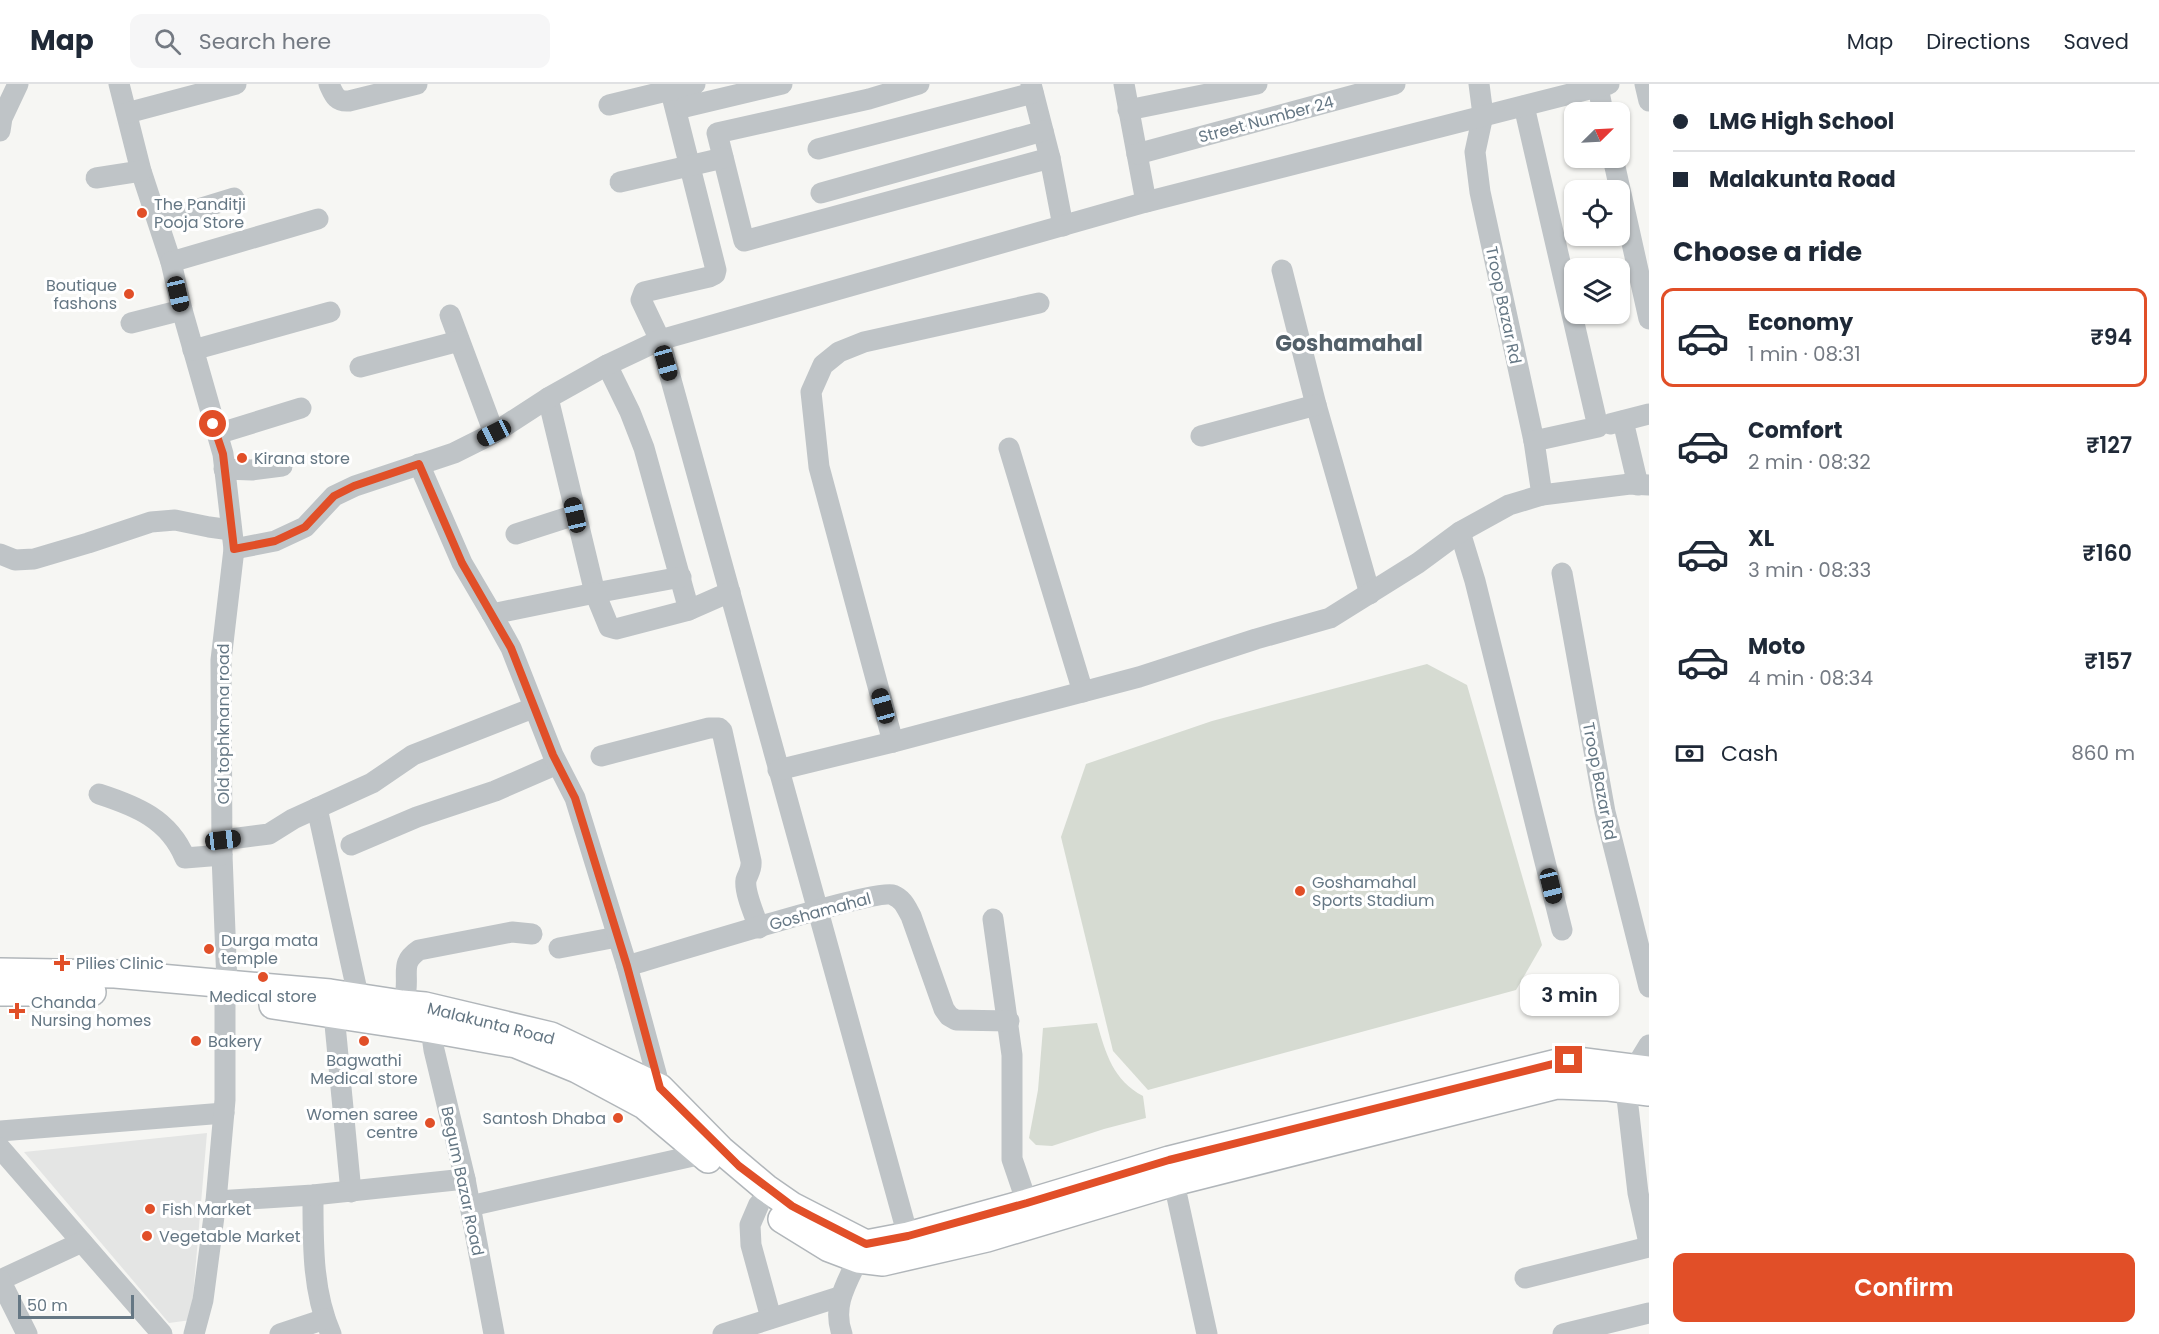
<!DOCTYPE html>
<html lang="en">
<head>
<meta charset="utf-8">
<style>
  :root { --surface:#fff; --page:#f6f6f7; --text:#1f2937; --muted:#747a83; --line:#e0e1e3; --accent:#e14f28 }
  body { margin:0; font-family:Poppins,sans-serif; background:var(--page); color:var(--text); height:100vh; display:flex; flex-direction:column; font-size:22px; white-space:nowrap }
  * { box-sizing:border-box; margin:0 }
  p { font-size:20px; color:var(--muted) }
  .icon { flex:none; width:33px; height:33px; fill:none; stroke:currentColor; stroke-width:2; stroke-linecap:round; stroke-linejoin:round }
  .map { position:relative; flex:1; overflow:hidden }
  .panel { display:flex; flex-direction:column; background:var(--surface); width:510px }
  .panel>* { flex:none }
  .banner { display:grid; align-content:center; height:132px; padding:0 24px; background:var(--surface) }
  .needle { width:39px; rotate:66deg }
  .buttons { position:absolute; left:1564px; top:18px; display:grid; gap:12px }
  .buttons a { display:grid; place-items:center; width:66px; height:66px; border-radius:12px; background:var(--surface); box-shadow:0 2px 4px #0004; font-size:30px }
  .scale { position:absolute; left:18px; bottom:15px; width:116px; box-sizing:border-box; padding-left:6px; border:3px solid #657784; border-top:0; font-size:16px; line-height:21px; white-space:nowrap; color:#657784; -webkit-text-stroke:4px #fff; paint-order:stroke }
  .end { position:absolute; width:27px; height:27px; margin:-14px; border:8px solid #e14f28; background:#fff; box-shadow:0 0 0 3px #fff }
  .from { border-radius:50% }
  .bubble { position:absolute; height:42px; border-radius:12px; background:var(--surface); box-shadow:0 2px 4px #0004; font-size:20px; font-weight:600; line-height:42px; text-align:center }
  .car { position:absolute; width:18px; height:36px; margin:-18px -9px; border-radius:8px; box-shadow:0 0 4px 2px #0007; background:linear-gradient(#222 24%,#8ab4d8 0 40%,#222 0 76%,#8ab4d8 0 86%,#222 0) }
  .banner b { display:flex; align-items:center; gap:21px; height:57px; font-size:22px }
  .banner b+b { border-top:2px solid var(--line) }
  .banner i { width:15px; height:15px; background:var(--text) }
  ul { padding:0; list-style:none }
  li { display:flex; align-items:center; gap:18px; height:99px; margin:0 12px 9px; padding:0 12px; border:3px solid transparent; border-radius:12px }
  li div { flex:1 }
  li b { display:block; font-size:22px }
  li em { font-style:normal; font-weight:600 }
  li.active { border-color:var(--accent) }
  li>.icon { width:54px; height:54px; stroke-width:1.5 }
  h2 { padding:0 24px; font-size:27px; line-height:72px }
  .pay { display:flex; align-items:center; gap:15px; height:66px; padding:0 24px; font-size:22px }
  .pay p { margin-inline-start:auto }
  .button { display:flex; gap:12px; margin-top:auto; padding:12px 24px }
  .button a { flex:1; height:69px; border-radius:12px; background:var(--accent); color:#fff; font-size:24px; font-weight:600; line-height:69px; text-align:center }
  header { display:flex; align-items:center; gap:36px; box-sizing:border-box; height:84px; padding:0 30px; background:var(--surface); border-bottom:2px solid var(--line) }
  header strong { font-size:28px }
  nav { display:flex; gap:33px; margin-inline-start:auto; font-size:21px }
  .search { width:420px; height:54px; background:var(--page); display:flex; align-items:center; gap:15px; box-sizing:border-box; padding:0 21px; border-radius:12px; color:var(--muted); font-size:22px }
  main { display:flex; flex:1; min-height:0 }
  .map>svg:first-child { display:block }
</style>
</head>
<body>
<header>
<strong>Map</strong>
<div class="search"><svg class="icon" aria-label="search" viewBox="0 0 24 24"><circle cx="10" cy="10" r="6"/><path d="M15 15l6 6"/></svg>Search here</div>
<nav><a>Map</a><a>Directions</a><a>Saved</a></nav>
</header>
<main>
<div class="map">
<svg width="1649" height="1250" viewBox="0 0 1649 1250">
  <rect width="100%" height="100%" fill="#f6f6f3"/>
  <polygon fill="#e4e5e4" points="207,1049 191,1236 169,1239 24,1068"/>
  <g fill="#d6dbd2">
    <polygon points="1427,580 1467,601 1542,861 1516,906 1148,1006 1113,967 1061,753 1086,680 1212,637"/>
    <path d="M1097,939C1106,970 1113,996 1143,1012L1146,1034L1104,1045L1052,1062L1036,1061L1029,1054L1038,1006L1043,944Z"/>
  </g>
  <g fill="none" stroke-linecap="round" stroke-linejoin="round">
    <g stroke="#b1b6ba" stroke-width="30">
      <g id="major">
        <polyline points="0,888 115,890 330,909 402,920 425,922 551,952 660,1004 721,1066 766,1104 792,1122 866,1160 908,1152 1027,1119 1169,1076 1569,976 1649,986"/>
        <polyline points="0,908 92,908"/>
        <polyline points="273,921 431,945 516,960 577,985 644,1021 708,1075"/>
        <polyline points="782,1135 829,1164 858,1175 883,1178 987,1154 1174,1098 1557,1001 1609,1003 1649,1008"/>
      </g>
    </g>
    <g stroke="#bfc4c7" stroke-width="21">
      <polyline points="119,0 141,87 171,178 182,226 223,370 234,465 221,576 222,771 227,900"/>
      <path d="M329,0C334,11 336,18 349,17L417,0"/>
      <polyline points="669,0 716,186 715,190 709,193 644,208 641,216 660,256 908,1152"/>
      <polyline points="919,0 869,15 717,49 744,157 1050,74"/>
      <polyline points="1031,0 1050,74 1063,142"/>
      <polyline points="1124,0 1146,118"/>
      <polyline points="1479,0 1483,31 1475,68 1480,108 1534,357 1542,411"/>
      <polyline points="1645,0 1649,17"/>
      <polyline points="1598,3 1603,28"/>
      <polyline points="609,21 695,0"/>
      <polyline points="1524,22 1598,343 1534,357"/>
      <polyline points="685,23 782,0"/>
      <polyline points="1128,26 1257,0"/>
      <polyline points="127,29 236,0"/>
      <polyline points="0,47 2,34 18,0"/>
      <polyline points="818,65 1033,9"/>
      <polyline points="1137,70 1395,0"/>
      <polyline points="1613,74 1649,235"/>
      <polyline points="96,94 141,87"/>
      <polyline points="620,98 723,74"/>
      <polyline points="821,109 1043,47"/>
      <polyline points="159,137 234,114"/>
      <polyline points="171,178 318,135"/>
      <polyline points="1282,186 1316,321 1370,510"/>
      <polyline points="450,231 494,349"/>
      <polyline points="131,239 182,226"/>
      <polyline points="193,266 330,228"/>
      <polyline points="607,281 630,328 644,364 689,526"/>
      <polyline points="360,283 459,257"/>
      <polyline points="548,314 595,509 681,493"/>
      <polyline points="1623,337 1638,401"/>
      <polyline points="1610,340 1649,330"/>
      <polyline points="217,350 301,324"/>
      <polyline points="1201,352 1316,321"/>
      <polyline points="1009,364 1083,608"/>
      <polyline points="419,380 462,479 492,530"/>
      <polyline points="224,385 252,386 282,382"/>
      <polyline points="1460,448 1475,497 1562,846"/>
      <polyline points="516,450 575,431"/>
      <polyline points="234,465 275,457 305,443 334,412 355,402 454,369 494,349 548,314 607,281 660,256 1146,118 1609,0"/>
      <polyline points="0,470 15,476 34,475 88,459 151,438 175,436 209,443 231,446"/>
      <polyline points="1562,489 1605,728 1649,903"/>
      <polyline points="893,658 819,383 811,308 823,281 839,268 864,258 1039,219"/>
      <path d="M601,672L709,644H719L722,647L751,777C752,786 748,789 746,796C744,808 755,832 759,844"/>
      <polyline points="778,686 893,658 1139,593 1256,555 1330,534 1418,479 1460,448 1509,421 1542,411 1630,400 1649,401"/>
      <path d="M99,710C136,722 169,735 185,774L222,771"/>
      <polyline points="317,724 356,902 357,914"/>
      <polyline points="223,756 269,750 293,735 372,699 413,671 533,624"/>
      <polyline points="351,761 417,733 495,707 557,680"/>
      <polyline points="993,835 1012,971 1012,1075 1027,1119"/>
      <polyline points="559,864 617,853"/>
      <path d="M627,882C660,873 877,804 893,811C903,815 906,823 911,832L944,925L949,932L956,936L1009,937"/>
      <path d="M402,920C404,916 406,911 406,906C408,887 401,878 419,866L512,848L532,850"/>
      <polyline points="334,930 351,1108"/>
      <polyline points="431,945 434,966 465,1095 494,1250"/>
      <polyline points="1635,984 1649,961"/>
      <polyline points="1626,1005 1638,1109 1649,1159"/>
      <polyline points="658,1013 660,1004 627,882 575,714 553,671 511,564 492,530 595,509 609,543 616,545 689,526 730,508"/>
      <polyline points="0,1047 224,1029"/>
      <polyline points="0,1064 162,1250"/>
      <polyline points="1171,1085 1207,1250"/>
      <path d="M313,1111C313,1158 312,1207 331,1250"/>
      <polyline points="216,1117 313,1111 465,1095"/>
      <polyline points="759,1120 750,1141 751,1161 771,1234"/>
      <polyline points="470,1122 702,1070"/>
      <polyline points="1525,1194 1649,1163"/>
      <polyline points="0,1196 82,1158"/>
      <polyline points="0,1196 27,1250"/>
      <polyline points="194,1250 203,1216 216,1117 225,1016 225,914"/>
      <polyline points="280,1250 325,1235"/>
      <polyline points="723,1250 839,1213"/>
      <path d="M842,1250C832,1222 846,1200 858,1175"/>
      <polyline points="1563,1250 1649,1229"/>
    </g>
    <use href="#major" stroke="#fff" stroke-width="27"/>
  </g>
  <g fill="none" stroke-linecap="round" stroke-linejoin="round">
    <polyline stroke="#e14f28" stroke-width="8" points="213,340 223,370 234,465 275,457 305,443 334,412 354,402 419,380 462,479 511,564 553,671 575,714 627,882 660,1004 739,1082 792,1122 811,1132 866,1160 908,1152 1027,1119 1169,1076 1569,976"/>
  </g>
  <g fill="#e14f28" stroke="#fff" stroke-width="2">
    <circle cx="142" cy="129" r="6"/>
    <circle cx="129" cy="210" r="6"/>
    <circle cx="242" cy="374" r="6"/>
    <circle cx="1300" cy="807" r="6"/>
    <circle cx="209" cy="865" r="6"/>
    <path d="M59 870h6v6h6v6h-6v6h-6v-6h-6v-6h6z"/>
    <circle cx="263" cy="893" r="6"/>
    <path d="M14 918h6v6h6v6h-6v6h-6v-6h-6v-6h6z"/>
    <circle cx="196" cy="957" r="6"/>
    <circle cx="364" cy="957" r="6"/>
    <circle cx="618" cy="1034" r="6"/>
    <circle cx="430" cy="1039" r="6"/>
    <circle cx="150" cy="1125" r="6"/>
    <circle cx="147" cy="1152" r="6"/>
  </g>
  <g text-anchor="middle" stroke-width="6" stroke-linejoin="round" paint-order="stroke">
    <g font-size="16" fill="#657784" stroke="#fff">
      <text transform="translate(1266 35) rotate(-15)" y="6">Street Number 24</text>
      <text transform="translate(1504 221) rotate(78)" y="6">Troop Bazar Rd</text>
      <text transform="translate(223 640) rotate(-90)" y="6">Old tophknana road</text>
      <text transform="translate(1600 697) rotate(79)" y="6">Troop Bazar Rd</text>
      <text transform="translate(820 827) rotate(-15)" y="6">Goshamahal</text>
      <text transform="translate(491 939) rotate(14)" y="6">Malakunta Road</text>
      <text transform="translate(463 1097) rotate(78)" y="6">Begum Bazar Road</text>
    </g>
    <g font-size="16" fill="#657784" stroke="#fff" text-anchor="start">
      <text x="154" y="126">The Panditji<tspan x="154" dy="18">Pooja Store</tspan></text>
      <text x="117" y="207" text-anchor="end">Boutique<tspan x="117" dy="18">fashons</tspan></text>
      <text x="254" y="380">Kirana store</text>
      <text x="1312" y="804">Goshamahal<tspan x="1312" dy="18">Sports Stadium</tspan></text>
      <text x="221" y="862">Durga mata<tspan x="221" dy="18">temple</tspan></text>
      <text x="76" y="885">Pilies Clinic</text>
      <text x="263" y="918" text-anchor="middle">Medical store</text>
      <text x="31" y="924">Chanda<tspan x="31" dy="18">Nursing homes</tspan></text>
      <text x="208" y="963">Bakery</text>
      <text x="364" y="982" text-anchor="middle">Bagwathi<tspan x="364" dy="18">Medical store</tspan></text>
      <text x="418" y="1036" text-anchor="end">Women saree<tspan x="418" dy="18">centre</tspan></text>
      <text x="606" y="1040" text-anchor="end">Santosh Dhaba</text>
      <text x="162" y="1131">Fish Market</text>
      <text x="159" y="1158">Vegetable Market</text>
    </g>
    <g font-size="22" font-weight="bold" fill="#536069" stroke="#fff">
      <text x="1349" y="267">Goshamahal</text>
    </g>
  </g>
</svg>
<div class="buttons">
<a><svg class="needle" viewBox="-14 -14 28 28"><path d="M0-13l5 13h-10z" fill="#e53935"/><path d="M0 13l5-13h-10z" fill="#747a83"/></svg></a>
<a><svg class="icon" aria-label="locate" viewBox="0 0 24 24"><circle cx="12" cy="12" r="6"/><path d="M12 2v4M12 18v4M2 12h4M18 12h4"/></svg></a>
<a><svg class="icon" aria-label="layers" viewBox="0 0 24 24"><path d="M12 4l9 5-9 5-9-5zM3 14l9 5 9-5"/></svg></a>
</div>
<div class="scale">50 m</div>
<i class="end from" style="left:213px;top:340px"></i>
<i class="end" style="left:1569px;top:976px"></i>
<div class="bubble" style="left:1520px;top:890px;width:99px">3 min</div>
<i class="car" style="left:178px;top:210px;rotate:167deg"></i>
<i class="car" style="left:666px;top:279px;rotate:164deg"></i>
<i class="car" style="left:494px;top:349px;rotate:243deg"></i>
<i class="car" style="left:575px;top:431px;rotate:347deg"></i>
<i class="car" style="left:883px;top:622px;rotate:344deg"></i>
<i class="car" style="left:223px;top:756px;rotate:83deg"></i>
<i class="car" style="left:1551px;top:802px;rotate:166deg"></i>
</div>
<section class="panel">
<div class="banner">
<b><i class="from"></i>LMG High School</b>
<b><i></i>Malakunta Road</b>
</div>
<h2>Choose a ride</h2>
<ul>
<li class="active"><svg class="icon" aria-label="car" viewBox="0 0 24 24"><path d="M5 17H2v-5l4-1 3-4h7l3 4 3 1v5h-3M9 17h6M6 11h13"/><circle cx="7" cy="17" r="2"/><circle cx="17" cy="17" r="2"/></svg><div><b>Economy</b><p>1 min · 08:31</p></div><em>₹94</em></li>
<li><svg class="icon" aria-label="car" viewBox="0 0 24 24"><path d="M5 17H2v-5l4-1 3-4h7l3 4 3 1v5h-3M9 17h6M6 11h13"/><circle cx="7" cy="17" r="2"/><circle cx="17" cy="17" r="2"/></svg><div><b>Comfort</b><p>2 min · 08:32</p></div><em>₹127</em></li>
<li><svg class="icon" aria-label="car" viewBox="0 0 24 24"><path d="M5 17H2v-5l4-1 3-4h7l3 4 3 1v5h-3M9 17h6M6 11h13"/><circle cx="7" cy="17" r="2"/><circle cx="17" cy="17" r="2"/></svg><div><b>XL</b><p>3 min · 08:33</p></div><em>₹160</em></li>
<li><svg class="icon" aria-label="car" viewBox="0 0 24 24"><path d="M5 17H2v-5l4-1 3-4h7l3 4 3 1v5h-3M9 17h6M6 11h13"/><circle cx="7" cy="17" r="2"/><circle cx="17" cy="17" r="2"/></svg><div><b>Moto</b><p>4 min · 08:34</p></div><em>₹157</em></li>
</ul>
<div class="pay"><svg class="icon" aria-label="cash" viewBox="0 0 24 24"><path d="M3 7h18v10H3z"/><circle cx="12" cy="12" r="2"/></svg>Cash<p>860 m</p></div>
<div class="button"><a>Confirm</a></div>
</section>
</main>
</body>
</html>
